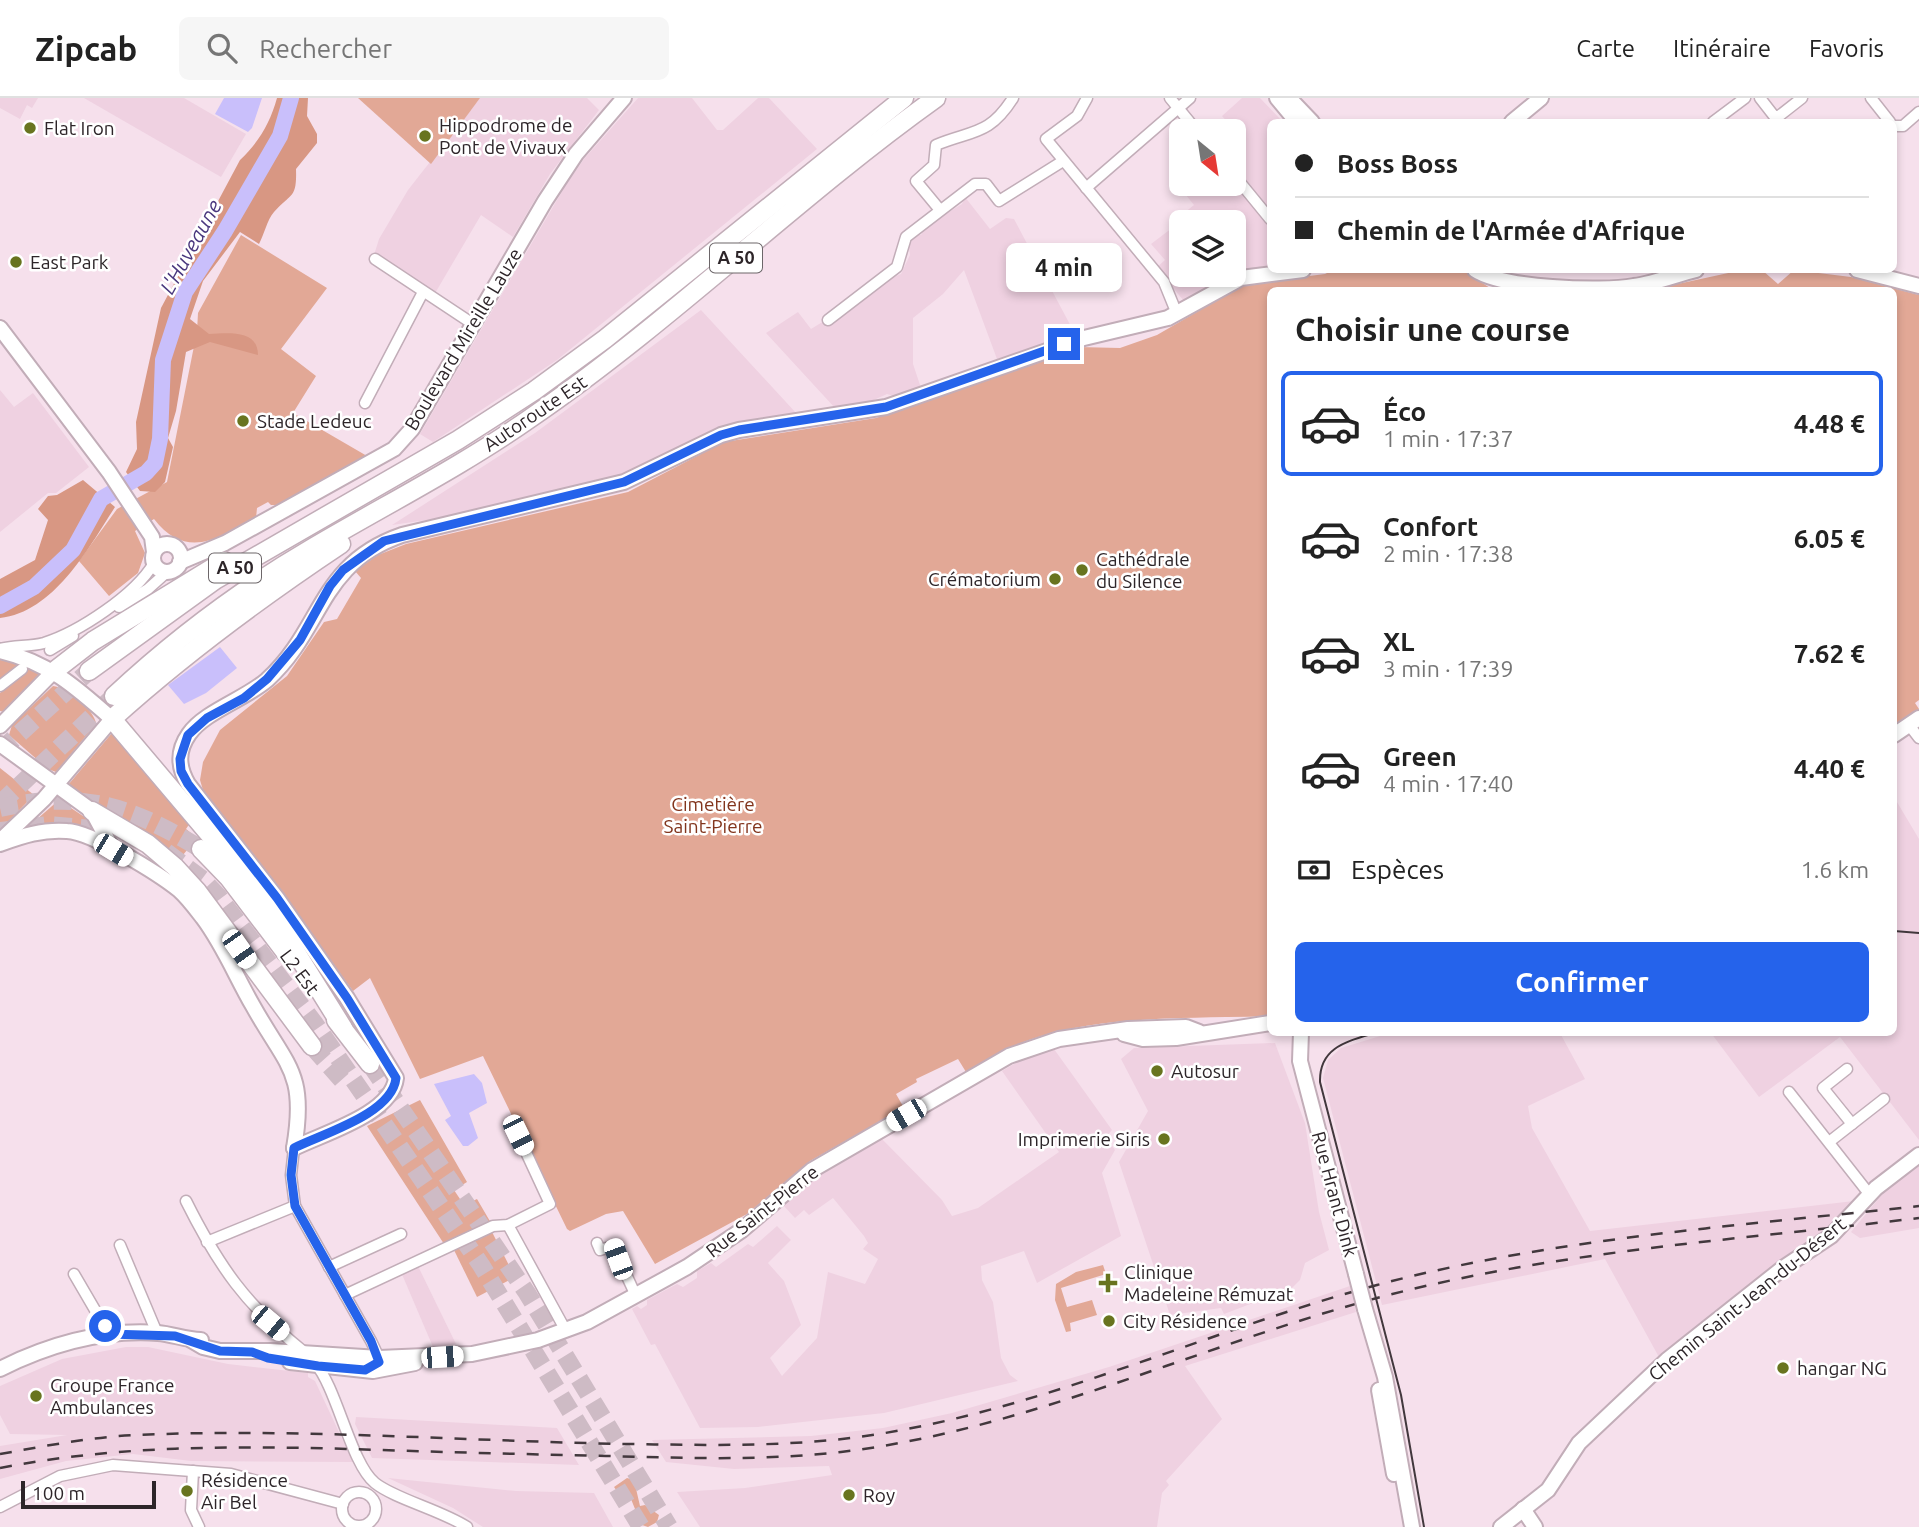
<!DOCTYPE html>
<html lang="fr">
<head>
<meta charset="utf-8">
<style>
  :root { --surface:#fff; --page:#f6f6f6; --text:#222; --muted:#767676; --line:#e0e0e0; --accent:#2563eb }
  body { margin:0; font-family:Ubuntu,sans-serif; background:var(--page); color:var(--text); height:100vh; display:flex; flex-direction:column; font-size:26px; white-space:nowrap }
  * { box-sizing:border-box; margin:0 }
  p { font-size:23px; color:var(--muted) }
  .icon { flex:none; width:38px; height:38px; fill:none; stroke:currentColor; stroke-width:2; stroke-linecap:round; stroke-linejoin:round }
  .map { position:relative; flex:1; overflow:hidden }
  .drawer { position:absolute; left:1267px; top:189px; width:630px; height:749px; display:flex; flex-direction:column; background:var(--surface); border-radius:10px; box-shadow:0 4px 10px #0003 }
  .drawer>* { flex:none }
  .top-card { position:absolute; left:1267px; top:21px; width:630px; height:154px; border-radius:10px; box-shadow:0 4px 10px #0003; display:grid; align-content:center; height:154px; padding:0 28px; background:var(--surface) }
  .needle { width:46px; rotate:150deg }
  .buttons { position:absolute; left:1169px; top:21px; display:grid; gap:14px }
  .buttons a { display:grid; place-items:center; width:77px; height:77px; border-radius:10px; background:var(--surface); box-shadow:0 4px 10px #0003; font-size:35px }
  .scale { position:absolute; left:21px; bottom:18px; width:135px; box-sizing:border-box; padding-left:7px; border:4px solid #2d2529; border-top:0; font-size:19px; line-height:24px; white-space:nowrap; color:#2d2529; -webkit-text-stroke:5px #fff; paint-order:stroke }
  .end { position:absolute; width:32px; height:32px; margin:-16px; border:9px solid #2563eb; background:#fff; box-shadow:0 0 0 4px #fff }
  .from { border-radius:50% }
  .bubble { position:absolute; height:49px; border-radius:10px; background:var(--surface); box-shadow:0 4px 10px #0003; font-size:23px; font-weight:700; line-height:49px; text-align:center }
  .car { position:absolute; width:21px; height:42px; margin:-21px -10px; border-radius:9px; box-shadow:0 0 5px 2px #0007; background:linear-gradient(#fff 24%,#345 0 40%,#fff 0 76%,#345 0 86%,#fff 0) }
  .top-card b { display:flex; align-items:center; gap:24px; height:66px; font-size:26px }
  .top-card b+b { border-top:2px solid var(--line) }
  .top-card i { width:18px; height:18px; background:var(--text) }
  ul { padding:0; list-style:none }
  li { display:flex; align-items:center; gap:21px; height:105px; margin:0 14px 10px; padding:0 14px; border:4px solid transparent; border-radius:10px }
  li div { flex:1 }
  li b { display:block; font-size:26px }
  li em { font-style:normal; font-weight:700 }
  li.current { border-color:var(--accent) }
  li>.icon { width:63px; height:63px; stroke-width:1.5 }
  h2 { padding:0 28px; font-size:32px; line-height:84px }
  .pay { display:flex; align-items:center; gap:18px; height:77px; padding:0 28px; font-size:26px }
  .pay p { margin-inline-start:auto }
  .primary-button { display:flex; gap:14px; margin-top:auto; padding:14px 28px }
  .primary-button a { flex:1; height:80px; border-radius:10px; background:var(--accent); color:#fff; font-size:28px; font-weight:700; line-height:80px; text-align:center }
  header { display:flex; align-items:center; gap:42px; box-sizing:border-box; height:98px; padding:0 35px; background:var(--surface); border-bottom:2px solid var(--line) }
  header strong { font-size:33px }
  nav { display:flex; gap:38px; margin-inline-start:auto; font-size:24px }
  .search { width:490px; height:63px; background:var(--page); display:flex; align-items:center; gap:18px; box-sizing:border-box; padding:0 24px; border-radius:10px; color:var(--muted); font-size:26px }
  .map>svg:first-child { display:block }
</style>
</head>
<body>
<header>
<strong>Zipcab</strong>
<div class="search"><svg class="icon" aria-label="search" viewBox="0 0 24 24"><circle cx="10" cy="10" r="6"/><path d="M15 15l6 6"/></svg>Rechercher</div>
<nav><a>Carte</a><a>Itinéraire</a><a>Favoris</a></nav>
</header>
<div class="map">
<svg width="1919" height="1429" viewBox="0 0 1919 1429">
  <rect width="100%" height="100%" fill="#f6e0ec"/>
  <g fill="#efd1e1">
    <polygon points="0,0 38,0 32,10 27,7 20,21 0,10"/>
    <polygon points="84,0 184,0 246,36 221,79"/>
    <polygon points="480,0 587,0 599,12 550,76 513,139 481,117 434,197 374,157 379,141 408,92"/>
    <polygon points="638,0 692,0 717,32 723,32 758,0 769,0 817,51 557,262 433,344 420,336 567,85 584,61"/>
    <polygon points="1242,0 1260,0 1283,24 1270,24 1270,167 1234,175 1234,124 1181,124 1181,177 1231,177 1184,203 1156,170 1165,162 1151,146 1176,127 1174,123 1194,107 1177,86 1181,82 1181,86 1234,86 1234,33 1223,33 1230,27 1222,18"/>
    <polygon points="965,99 990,131 1006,120 1014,121 1075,236 997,261 964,172 943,196 913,220 913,266 921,290 897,299 887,296 865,306 835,310 766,235 798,214 811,231 824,223 827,228 886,182 901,176 910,157 908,142 916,136 921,137 925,129 962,106"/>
    <polygon points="701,212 797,316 729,327 695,341 642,372 608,382 468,416 392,427 535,335"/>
    <polygon points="0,292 14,309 33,295 89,369 56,395 48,395 0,434"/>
    <polygon points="1894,699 1919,741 1919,1042 1840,939 1759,999 1711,935 1894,934"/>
    <polygon points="1390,935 1560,935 1585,981 1528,1008 1532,1030 1590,1133 1854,1103 1829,1137 1808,1138 1807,1147 1725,1210 1714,1213 1709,1222 1660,1261 1605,1161 1382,1207 1323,980 1328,962 1341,950"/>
    <polygon points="1275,945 1305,1025 1319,1114 1329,1152 1305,1165 1300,1182 1292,1190 1224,1216 1221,1210 1170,1217 1119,1064 1148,1013 1121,961 1134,950"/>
    <polygon points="1054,951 1112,1032 1106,1039 1115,1052 1102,1075 1121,1138 1037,1185 1024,1153 981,1168 982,1182 993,1204 1001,1260 1010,1277 1018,1283 884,1315 758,1329 700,1330 655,1246 651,1247 632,1211 637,1208 641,1211 647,1207 647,1202 677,1186 683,1189 697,1180 697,1173 711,1165 716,1169 748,1146 753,1149 777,1128 791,1142 768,1165 784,1183 801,1227 770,1260 782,1278 817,1240 828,1174 865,1186 878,1161 863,1151 868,1145 864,1138 833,1100 809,1117 804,1112 795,1120 783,1107 817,1079 882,1041 942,1102 952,1118 978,1110 1059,1054 1002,973 1023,961"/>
    <polygon points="1919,1065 1919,1130 1860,1140 1851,1134 1885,1093"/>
    <polygon points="417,1166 456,1246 433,1249 401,1174"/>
    <polygon points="1350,1188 1356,1214 1185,1268 1222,1321 1166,1383 1169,1387 1162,1395 1157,1429 700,1429 677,1394 745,1390 832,1377 829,1368 734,1371 666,1364 652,1342 811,1338 883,1330 952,1315 1109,1269"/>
    <polygon points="126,1249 148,1249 228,1266 308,1275 308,1279 315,1283 353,1364 191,1363 133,1356 66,1363 0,1381 0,1348 67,1337 10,1336 0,1317 0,1288 62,1261"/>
    <polygon points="356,1319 557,1330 579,1367 372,1360 355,1326"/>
    <polygon points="388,1380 516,1393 594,1395 613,1429 483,1429 453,1410"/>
  </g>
  <g fill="#e2a896">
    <polygon points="358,0 480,0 431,66"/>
    <path d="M241,137L327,190L281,251L316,278L293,315L367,358L281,407H271L268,404L257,410L256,420C218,441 186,462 154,421L135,433L145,455L138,475L109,498L79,463L117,411L167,384L197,233L198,215Z"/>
    <path d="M1333,172H1463L1493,192H1270V918C1194,921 1102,916 1029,942C1007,950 986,963 966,974L958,961L916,981L917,984L896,996L904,1010L810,1063L747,1116L655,1166L623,1113L606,1116L570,1133L567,1131L483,958L420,981L370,880L353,893L275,786L205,699L200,682L203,664L220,632L287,578L324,524L337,521L361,480L355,473L378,457L406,446L628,394L724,344L876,320L1078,249L1120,250L1157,237L1245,186L1325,176Z"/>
    <polygon points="1742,172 1762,172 1778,186 1794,172 1851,179 1919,197 1919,602 1915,605 1919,611 1894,628 1894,192 1650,192"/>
    <polygon points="0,562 19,564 38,571 38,577 4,614 0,613 0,595 27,573 19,568 0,581"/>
    <path d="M53,588C66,589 95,612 96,626L56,674L48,671L9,637L12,627Z"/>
    <polygon points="112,635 190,725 186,731 197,740 178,763 69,692 68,687"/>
    <polygon points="0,670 34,697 0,732"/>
    <polygon points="59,702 86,720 102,740 21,735"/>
    <polygon points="420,1002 467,1084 454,1092 464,1107 477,1101 491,1125 446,1149 367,1028"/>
    <polygon points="491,1132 515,1179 477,1199 453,1150"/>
    <polygon points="1103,1167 1106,1176 1061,1190 1067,1209 1092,1202 1097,1217 1070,1225 1071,1233 1066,1234 1055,1202 1056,1186 1076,1174"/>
    <polygon points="627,1380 634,1382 640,1408 645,1407 659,1417 657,1424 648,1429 636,1425 632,1419 635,1411 631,1401 623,1401 614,1389"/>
  </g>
  <g fill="#d89783">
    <path d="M277,0H308L307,18L317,36V45L296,71C297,101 291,95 274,114C267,122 264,137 259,146L240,134L203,183L190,221L209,236C228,235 258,231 258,257L210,244L186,254L176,313L168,340L173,349L165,384L155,394L140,393L126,374L137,351L136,324L161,210L240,62C259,44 270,25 277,0Z"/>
    <path d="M83,382L115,409C88,451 54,514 0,520V481L35,462L48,422L38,411L48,398L57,397Z"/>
  </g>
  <g fill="#c9bffb">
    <polygon points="224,0 262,0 252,30 248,34 215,16"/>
    <polygon points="220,549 237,570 206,595 184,606 168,587"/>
    <polygon points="474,976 482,985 487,1005 469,1015 478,1040 468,1048 463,1048 445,1022 451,1018 434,986"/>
  </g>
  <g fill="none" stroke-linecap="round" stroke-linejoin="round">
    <polyline stroke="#c9bffb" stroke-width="16" points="0,508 34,489 73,452 101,401 146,375 155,365 160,341 163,262 185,194 225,133 280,38 291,0"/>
    <g stroke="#cebbc5" stroke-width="18" stroke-dasharray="18 9" stroke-linecap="butt">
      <polyline points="0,653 89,573"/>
      <polyline points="0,706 114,598"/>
      <path d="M0,710C83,692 130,708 201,751"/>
      <polyline points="0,733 49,727 115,733"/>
      <polyline points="166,754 202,781 218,798 315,926 481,1167 641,1429"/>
      <polyline points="312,948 342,982"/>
      <polyline points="370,966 527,1195 669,1429"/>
    </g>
    <g stroke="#c2adb8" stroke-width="13">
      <g id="street">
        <polyline points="1087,0 1077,18 1046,41 1164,184 1177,216"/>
        <polyline points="1170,0 1197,33"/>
        <polyline points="1760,0 1774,18 1779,18 1802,0"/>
        <polyline points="1871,0 1890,24"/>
        <polyline points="1713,24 1745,0"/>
        <polyline points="1894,28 1903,28 1919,14"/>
        <polyline points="1234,77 1270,121"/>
        <polyline points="1086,90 1190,0"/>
        <path d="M940,112L916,83L934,67L936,47C972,32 989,38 1013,0"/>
        <polyline points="375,161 473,226"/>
        <polyline points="828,222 897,169 906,139 975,86 986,86 999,103 1063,63"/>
        <polyline points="365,305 423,194"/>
        <polyline points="119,509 148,491 167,474"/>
        <path d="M0,551C14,547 29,549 44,545C79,534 135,497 154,465"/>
        <polyline points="50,552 73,538"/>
        <polyline points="0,588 22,571"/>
        <polyline points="1909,627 1919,640"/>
        <polyline points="1847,971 1823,990 1852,1026"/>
        <polyline points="1789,994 1870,1097"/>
        <polyline points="1829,1044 1884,1001"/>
        <polyline points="294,1050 291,1077 295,1108 371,1243 379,1260 378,1265"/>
        <path d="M186,1103C219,1169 246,1207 304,1254"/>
        <polyline points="508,1127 566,1233"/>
        <polyline points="207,1144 295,1108"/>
        <polyline points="597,1145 600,1152 613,1148 636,1198"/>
        <polyline points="120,1147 157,1235"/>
        <polyline points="329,1169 401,1136"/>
        <polyline points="74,1176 109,1236"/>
        <polyline points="345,1197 493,1128 508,1127 550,1106 518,1037"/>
        <path d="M315,1265C337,1290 351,1366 375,1385C395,1401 441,1412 467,1429"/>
        <polyline points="193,1373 191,1412 199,1429"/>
        <circle cx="359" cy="1411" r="17"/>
        <polyline points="0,1409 60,1378 113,1367 231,1376 343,1406"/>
      </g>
    </g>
    <g stroke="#c2adb8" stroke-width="18">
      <g id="secondary">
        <polyline points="1277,0 1297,24"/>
        <polyline points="1289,0 1312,24"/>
        <polyline points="1512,24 1541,0"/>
        <path d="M1475,172C1502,190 1601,194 1634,188C1655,185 1676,177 1696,172"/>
        <polyline points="1857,172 1919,188"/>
        <polyline points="0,230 109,374 152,439 154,454"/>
        <circle cx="167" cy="460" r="14"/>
        <polyline points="180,464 225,445 394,351 412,331 545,103 576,56 624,0"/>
        <path d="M0,553C48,564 76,589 112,621L44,701L0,743"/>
        <polyline points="0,628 53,574"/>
        <polyline points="1894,637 1919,620"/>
        <polyline points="0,646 92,713 112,750"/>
        <path d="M0,746C22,738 43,731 67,733C92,734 159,776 179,792C188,800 196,811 203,820C224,848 236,879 253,908C287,969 307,974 294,1050"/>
        <polyline points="1301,934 1300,963 1356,1176"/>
        <polyline points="1124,936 1143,941 1176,940 1270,925"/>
        <path d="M294,1050C324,1035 392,1016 396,980L347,900L277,800L188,686C178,669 177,653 189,636C204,614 245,601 267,582C324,530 318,466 402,437L624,384L721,337L739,332L886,309L1084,240L1168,220L1241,180L1303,172"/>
        <polyline points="1365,1211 1385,1279 1412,1429"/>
        <polyline points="191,1242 203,1249 220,1253 270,1253 379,1260 472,1256 538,1242 587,1224 687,1169 742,1132 812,1072 1009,958 1059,941 1128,931 1186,929 1199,934"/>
        <polyline points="290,1264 373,1273 415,1265"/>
        <path d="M0,1271C48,1247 103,1231 158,1235C172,1236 186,1242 201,1242"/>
        <polyline points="1379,1292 1394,1376"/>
        <polyline points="1523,1411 1535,1429"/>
        <polyline points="1501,1429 1548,1392 1579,1345 1667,1262 1783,1170 1831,1138 1876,1090 1919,1057"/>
      </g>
    </g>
    <g stroke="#c2adb8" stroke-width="21">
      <g id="highway">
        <path d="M341,446C260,500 184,556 112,621L259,795L343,930"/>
        <polyline points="89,573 215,482 458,342 534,293 605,241 904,0"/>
        <polyline points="53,574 93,543 224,463"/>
        <path d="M114,598C173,543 239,493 309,452C383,408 461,369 532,319C673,222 796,100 936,0"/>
        <polyline points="92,713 148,746 175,769 197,793 312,948"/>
        <polyline points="201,751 229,780 286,855"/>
        <polyline points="336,922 370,966"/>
      </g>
    </g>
    <use href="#street" stroke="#fff" stroke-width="10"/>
    <use href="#secondary" stroke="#fff" stroke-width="14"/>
    <use href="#highway" stroke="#fff" stroke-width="18"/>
    <g stroke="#42383d" stroke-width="2">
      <polyline points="1894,833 1919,835"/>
      <path d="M1378,934C1349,943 1319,948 1320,984L1401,1297L1424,1429"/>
    </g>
    <g stroke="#42383d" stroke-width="2.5" stroke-dasharray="12 12" stroke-linecap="butt">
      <path d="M0,1356C45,1348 91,1339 136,1337C299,1330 463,1343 626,1346C701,1347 776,1349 851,1340C1033,1317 1201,1234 1377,1187C1553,1140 1738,1128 1919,1108"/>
      <path d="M0,1370C117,1347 233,1348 351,1351C436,1354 521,1356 606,1358C684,1360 762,1363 841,1354C1026,1332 1198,1248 1377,1200C1554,1153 1737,1142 1919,1120"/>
    </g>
    <g stroke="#c2adb8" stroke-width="18" stroke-linecap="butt">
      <polyline id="secondary-bridge" points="1356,1176 1365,1211"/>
    </g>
    <use href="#secondary-bridge" stroke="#fff" stroke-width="14"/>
  </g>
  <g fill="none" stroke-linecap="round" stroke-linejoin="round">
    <path stroke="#2563eb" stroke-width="9" d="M105,1228L109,1236L175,1238L220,1253L252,1254L268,1260L318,1268L365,1272L379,1264L371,1243L295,1108L291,1077L294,1050C324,1035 392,1016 396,980L347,900L277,800L188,686L181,673L180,661L188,637L207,620L244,600L267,581L300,542L330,488L343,472L384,443L624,384L721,337L739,332L886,309L1064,246"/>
  </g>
  <g fill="#68741f" stroke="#fff" stroke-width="2.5">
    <circle cx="30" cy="30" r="7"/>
    <circle cx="425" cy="38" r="7"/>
    <circle cx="16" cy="164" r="7"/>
    <circle cx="243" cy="323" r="7"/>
    <circle cx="1082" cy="472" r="7"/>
    <circle cx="1055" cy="481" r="7"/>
    <circle cx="1157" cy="973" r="7"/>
    <circle cx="1164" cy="1041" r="7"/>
    <path d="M1104.5 1174.5h7v7h7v7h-7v7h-7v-7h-7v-7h7z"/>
    <circle cx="1109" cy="1223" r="7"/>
    <circle cx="1783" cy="1270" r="7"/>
    <circle cx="36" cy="1298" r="7"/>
    <circle cx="187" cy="1393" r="7"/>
    <circle cx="849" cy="1397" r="7"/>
  </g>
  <g text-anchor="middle" stroke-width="5" stroke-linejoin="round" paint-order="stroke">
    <g fill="#fff" stroke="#6c6669" stroke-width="2">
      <rect x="710" y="145.5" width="52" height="29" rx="5"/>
      <rect x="209" y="455.5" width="52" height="29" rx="5"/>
    </g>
    <g font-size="18" font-weight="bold" fill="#2d2529">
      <text x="736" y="166">A 50</text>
      <text x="235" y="476">A 50</text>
    </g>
    <g font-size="19" fill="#2d2529" stroke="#fff" text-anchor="start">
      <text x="439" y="34">Hippodrome de<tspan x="439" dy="22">Pont de Vivaux</tspan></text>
      <text x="44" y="37">Flat Iron</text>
      <text x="30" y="171">East Park</text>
      <text x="257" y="330">Stade Ledeuc</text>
      <text x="1096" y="468">Cathédrale<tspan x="1096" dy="22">du Silence</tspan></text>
      <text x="1041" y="488" text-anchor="end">Crématorium</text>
      <text x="1171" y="980">Autosur</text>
      <text x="1150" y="1048" text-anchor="end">Imprimerie Siris</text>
      <text x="1124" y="1181">Clinique<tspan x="1124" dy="22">Madeleine Rémuzat</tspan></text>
      <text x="1123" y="1230">City Résidence</text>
      <text x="1797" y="1277">hangar NG</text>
      <text x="50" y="1294">Groupe France<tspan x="50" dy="22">Ambulances</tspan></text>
      <text x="201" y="1389">Résidence<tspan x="201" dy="22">Air Bel</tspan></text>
      <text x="863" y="1404">Roy</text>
    </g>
    <g font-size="19" fill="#2d2529" stroke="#fff">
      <text transform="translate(463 241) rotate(-59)" y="7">Boulevard Mireille Lauze</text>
      <text transform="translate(535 315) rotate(-34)" y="7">Autoroute Est</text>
      <text transform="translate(300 874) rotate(53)" y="7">L2 Est</text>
      <text transform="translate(1335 1096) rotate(75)" y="7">Rue Hrant Dink</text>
      <text transform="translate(762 1113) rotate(-38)" y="7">Rue Saint-Pierre</text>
      <text transform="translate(1747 1201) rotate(-39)" y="7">Chemin Saint-Jean-du-Désert</text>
    </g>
    <g font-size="19" fill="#82351d" stroke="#fff">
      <text x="713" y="713">Cimetière<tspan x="713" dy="22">Saint-Pierre</tspan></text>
    </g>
    <g font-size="21" font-style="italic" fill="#4a387e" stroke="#fff">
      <text transform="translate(191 149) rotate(-61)" y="7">L'Huveaune</text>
    </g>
  </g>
</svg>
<div class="buttons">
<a><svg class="needle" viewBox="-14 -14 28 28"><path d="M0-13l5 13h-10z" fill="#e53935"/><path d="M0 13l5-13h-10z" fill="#767676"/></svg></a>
<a><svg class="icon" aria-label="layers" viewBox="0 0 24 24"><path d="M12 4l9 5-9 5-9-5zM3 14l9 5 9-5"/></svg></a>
</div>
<div class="scale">100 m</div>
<i class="end from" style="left:105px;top:1228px"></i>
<i class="end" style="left:1064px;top:246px"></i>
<div class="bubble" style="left:1006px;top:145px;width:116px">4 min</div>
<i class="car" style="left:113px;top:752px;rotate:121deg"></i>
<i class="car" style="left:239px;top:851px;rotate:145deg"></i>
<i class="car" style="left:906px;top:1017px;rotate:240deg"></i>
<i class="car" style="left:518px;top:1037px;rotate:154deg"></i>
<i class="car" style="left:618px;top:1161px;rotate:340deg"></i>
<i class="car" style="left:270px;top:1225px;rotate:130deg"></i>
<i class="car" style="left:442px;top:1259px;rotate:86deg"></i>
<div class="top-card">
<b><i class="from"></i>Boss Boss</b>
<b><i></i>Chemin de l'Armée d'Afrique</b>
</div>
<section class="drawer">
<h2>Choisir une course</h2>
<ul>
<li class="current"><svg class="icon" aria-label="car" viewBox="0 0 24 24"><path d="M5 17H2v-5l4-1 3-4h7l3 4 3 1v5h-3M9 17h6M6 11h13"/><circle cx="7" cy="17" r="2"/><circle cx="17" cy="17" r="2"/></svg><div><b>Éco</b><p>1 min · 17:37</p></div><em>4.48 €</em></li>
<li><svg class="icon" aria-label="car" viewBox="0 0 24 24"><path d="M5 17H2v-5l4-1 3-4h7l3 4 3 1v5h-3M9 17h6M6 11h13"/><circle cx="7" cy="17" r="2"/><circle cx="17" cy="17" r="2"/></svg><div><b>Confort</b><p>2 min · 17:38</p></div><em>6.05 €</em></li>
<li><svg class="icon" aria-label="car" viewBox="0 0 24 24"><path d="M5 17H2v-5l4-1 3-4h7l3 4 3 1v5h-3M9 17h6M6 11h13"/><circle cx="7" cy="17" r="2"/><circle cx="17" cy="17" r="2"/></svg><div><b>XL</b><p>3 min · 17:39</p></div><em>7.62 €</em></li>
<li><svg class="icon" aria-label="car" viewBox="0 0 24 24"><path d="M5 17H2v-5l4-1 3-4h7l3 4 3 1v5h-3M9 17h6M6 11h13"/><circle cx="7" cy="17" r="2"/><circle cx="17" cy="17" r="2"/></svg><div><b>Green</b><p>4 min · 17:40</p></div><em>4.40 €</em></li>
</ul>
<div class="pay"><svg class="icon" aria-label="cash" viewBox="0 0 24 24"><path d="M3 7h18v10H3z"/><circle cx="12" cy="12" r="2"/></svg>Espèces<p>1.6 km</p></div>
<div class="primary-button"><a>Confirmer</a></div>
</section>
</div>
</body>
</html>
